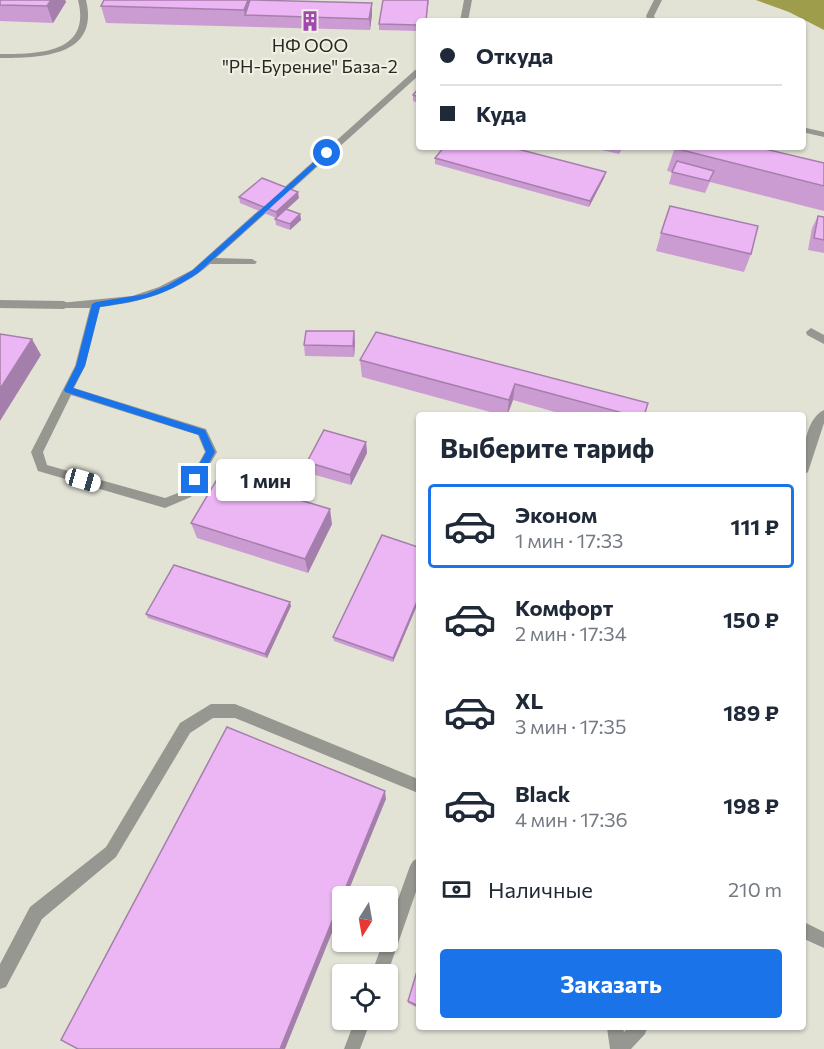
<!DOCTYPE html>
<html lang="ru">
<head>
<meta charset="utf-8">
<style>
  :root { --surface:#fff; --page:#f6f6f7; --text:#1f2937; --muted:#747a83; --line:#e0e1e3; --accent:#1a73e8 }
  body { margin:0; font-family:Commissioner,sans-serif; background:var(--page); color:var(--text); height:100vh; display:flex; flex-direction:column; font-size:22px; white-space:nowrap }
  * { box-sizing:border-box; margin:0 }
  p { font-size:20px; color:var(--muted) }
  .icon { flex:none; width:33px; height:33px; fill:none; stroke:currentColor; stroke-width:2; stroke-linecap:round; stroke-linejoin:round }
  .map { position:relative; flex:1; overflow:hidden }
  .drawer { position:absolute; left:416px; top:412px; width:390px; height:618px; display:flex; flex-direction:column; background:var(--surface); border-radius:6px; box-shadow:0 2px 4px #0004 }
  .drawer>* { flex:none }
  .guide { position:absolute; left:416px; top:18px; width:390px; height:132px; border-radius:6px; box-shadow:0 2px 4px #0004; display:grid; align-content:center; height:132px; padding:0 24px; background:var(--surface) }
  .needle { width:39px; rotate:191deg }
  .tools { position:absolute; left:332px; top:886px; display:grid; gap:12px }
  .tools a { display:grid; place-items:center; width:66px; height:66px; border-radius:6px; background:var(--surface); box-shadow:0 2px 4px #0004; font-size:30px }
  .end { position:absolute; width:27px; height:27px; margin:-14px; border:8px solid #1a73e8; background:#fff; box-shadow:0 0 0 3px #fff }
  .from { border-radius:50% }
  .bubble { position:absolute; height:42px; border-radius:6px; background:var(--surface); box-shadow:0 2px 4px #0004; font-size:20px; font-weight:700; line-height:42px; text-align:center }
  .car { position:absolute; width:18px; height:36px; margin:-18px -9px; border-radius:8px; box-shadow:0 0 4px 2px #0007; background:linear-gradient(#fff 24%,#345 0 40%,#fff 0 76%,#345 0 86%,#fff 0) }
  .guide b { display:flex; align-items:center; gap:21px; height:57px; font-size:22px }
  .guide b+b { border-top:2px solid var(--line) }
  .guide i { width:15px; height:15px; background:var(--text) }
  ul { padding:0; list-style:none }
  li { display:flex; align-items:center; gap:18px; height:84px; margin:0 12px 9px; padding:0 12px; border:3px solid transparent; border-radius:6px }
  li div { flex:1 }
  li b { display:block; font-size:22px }
  li em { font-style:normal; font-weight:700 }
  li.on { border-color:var(--accent) }
  li>.icon { width:54px; height:54px; stroke-width:1.5 }
  h2 { padding:0 24px; font-size:27px; line-height:72px }
  .pay { display:flex; align-items:center; gap:15px; height:66px; padding:0 24px; font-size:22px }
  .pay p { margin-inline-start:auto }
  .primary-button { display:flex; gap:12px; margin-top:auto; padding:12px 24px }
  .primary-button a { flex:1; height:69px; border-radius:6px; background:var(--accent); color:#fff; font-size:24px; font-weight:700; line-height:69px; text-align:center }
  .map>svg:first-child { display:block }
</style>
</head>
<body>
<div class="map">
<svg width="824" height="1049" viewBox="0 0 824 1049">
  <rect width="100%" height="100%" fill="#e2e3d5"/>
  <polygon fill="#9e9d4b" points="756,0 824,0 824,30 789,12"/>
  <g fill="none" stroke-linecap="round" stroke-linejoin="round">
    <g fill="#979791" fill-rule="evenodd">
      <path d="M78,0H86C100,57 39,58 0,58V54C37,54 92,54 78,0Z"/>
      <polygon points="464,0 472,0 468,21 460,21"/>
      <polygon points="654,0 662,0 654,16 656,21 648,21 646,16"/>
      <path d="M415,70H418V76L216,258L252,259L257,262L255,264H210C179,291 140,303 100,307L85,366L74,388L206,429L217,452L191,497L165,508L38,471L31,452L75,366L90,308H64L59,305L60,303L132,296L159,287L192,270ZM71,395L198,435L205,452L183,491L165,498L47,465L43,452Z"/>
      <polygon points="802,127 824,132 824,137 802,132"/>
      <polygon points="811,328 824,335 824,344 807,335 806,332"/>
      <path d="M824,410V423L808,472L802,476C802,458 804,419 824,410Z"/>
      <polygon points="211,704 235,704 418,779 418,793 235,718 213,718 190,733 116,857 42,919 6,987 0,989 0,964 30,907 106,847 180,723"/>
      <polygon points="418,858 418,886 387,975 371,975 383,942 387,942 387,930 410,866 413,861"/>
      <polygon points="802,921 824,932 824,948 802,938"/>
      <polygon points="355,1020 371,1020 360,1049 344,1049"/>
      <polygon points="607,1028 623,1028 624,1032 628,1028 647,1028 645,1034 631,1049 610,1049"/>
    </g>
    <polygon fill="#979791" fill-rule="evenodd" points="0,300 64,301 70,305 64,309 0,308"/>
  </g>
  <g fill="#cb9cd2">
    <polygon points="0,0 65,0 66,2 53,23 0,21"/>
    <polygon points="429,0 426,21 418,21 418,31 379,30 379,24"/>
    <polygon points="372,3 372,15 370,30 106,23 101,6"/>
    <polygon points="418,89 418,103 413,101 413,95"/>
    <polygon points="589,147 623,147 619,154"/>
    <polygon points="675,147 824,163 824,211 710,182 705,193 669,184 672,172 667,171"/>
    <polygon points="435,158 606,172 604,178 589,207 435,164"/>
    <polygon points="239,197 299,198 287,209 300,214 301,220 290,230 276,225 275,219 276,218 240,203"/>
    <polygon points="818,216 824,217 824,253 808,250 812,228"/>
    <polygon points="661,233 751,254 744,272 656,251"/>
    <polygon points="354,331 355,343 354,357 305,356 304,345"/>
    <polygon points="376,332 644,416 569,416 513,400 507,416 505,416 362,377 360,360"/>
    <polygon points="366,442 367,453 351,485 308,473 307,462"/>
    <polygon points="191,523 332,524 308,573 197,538"/>
    <polygon points="418,547 418,603 393,662 334,641 333,637"/>
    <polygon points="291,606 267,658 148,618 146,614"/>
    <polygon points="418,968 418,1008 408,1003 408,1001"/>
  </g>
  <g fill="#a57fab">
    <polygon points="51,0 65,0 66,2 53,23 47,6"/>
    <polygon points="248,0 256,0 245,15 244,10"/>
    <polygon points="372,3 372,15 370,30 369,19"/>
    <polygon points="606,172 604,178 589,207 590,201"/>
    <polygon points="298,192 299,198 277,218 276,212"/>
    <polygon points="300,214 301,220 290,230 290,224"/>
    <polygon points="354,331 355,343 354,357 353,346"/>
    <polygon points="32,339 41,355 0,421 0,389"/>
    <polygon points="515,384 513,400 507,416 509,400"/>
    <polygon points="366,442 367,453 351,485 350,475"/>
    <polygon points="330,509 332,524 308,573 305,559"/>
    <polygon points="418,599 418,603 393,662 393,658"/>
    <polygon points="290,602 291,606 267,658 265,654"/>
    <polygon points="385,791 386,799 346,897 342,897 342,908 285,1049 280,1049"/>
  </g>
  <g fill="#ecb5f4" stroke="#a57fab" stroke-width="1.5">
    <polygon points="0,0 51,0 47,6 0,5"/>
    <polygon points="104,0 248,0 244,10 101,6"/>
    <polygon points="250,0 251,0 372,3 369,19 245,15"/>
    <polygon points="383,0 428,0 426,21 418,21 418,25 379,24"/>
    <polygon points="418,89 418,97 413,95"/>
    <polygon points="444,147 510,147 606,172 590,201 435,158"/>
    <polygon points="675,147 757,147 824,163 824,186 674,148"/>
    <polygon points="677,161 714,171 709,181 672,172"/>
    <polygon points="262,178 298,192 276,212 239,197"/>
    <polygon points="670,206 758,226 751,254 661,233"/>
    <polygon points="286,209 300,214 290,224 275,219"/>
    <polygon points="818,216 824,217 824,240 814,238"/>
    <polygon points="306,331 354,331 353,346 304,345"/>
    <polygon points="376,332 648,403 644,416 623,416 623,413 515,384 509,400 360,360"/>
    <polygon points="0,334 32,339 0,389"/>
    <polygon points="324,430 366,442 350,475 307,462"/>
    <polygon points="219,476 330,509 305,559 191,523"/>
    <polygon points="382,535 418,547 418,599 393,658 333,637"/>
    <polygon points="174,565 290,602 265,654 146,614"/>
    <polygon points="227,727 385,791 280,1049 78,1049 61,1040"/>
    <polygon points="418,968 418,1006 408,1001"/>
  </g>
  <path fill="#1a73e8" d="M325,152L331,153L198,273C160,298 143,300 100,307L85,366L73,388L205,430L215,452L198,483H191L190,480L206,452L199,435L65,392L64,390L76,366L92,304L96,302L146,294L168,285L193,270Z"/>
  <defs>
    <g id="building-bare" transform="scale(1.62)"><path d="M-4-6H4V6H1V3H-1V6H-4ZM-2.5-4.3h1.7v1.8h-1.7ZM.8-4.3h1.7v1.8H.8ZM-2.5-1h1.7V.8h-1.7ZM.8-1h1.7V.8H.8Z" fill="#a246b0" stroke="#eff0e2" stroke-width="2.5" paint-order="stroke"/></g>
  </defs>
  <g fill-rule="evenodd">
    <use href="#building-bare" x="310" y="21"/>
  </g>
  <g text-anchor="middle" stroke-width="4.5" stroke-linejoin="round" paint-order="stroke">
    <g font-size="18" fill="#282823" stroke="#eff0e2">
      <text x="310" y="52">НФ ООО<tspan x="310" dy="21">"РН-Бурение" База-2</tspan></text>
    </g>
  </g>
</svg>
<div class="tools">
<a><svg class="needle" viewBox="-14 -14 28 28"><path d="M0-13l5 13h-10z" fill="#e53935"/><path d="M0 13l5-13h-10z" fill="#747a83"/></svg></a>
<a><svg class="icon" aria-label="locate" viewBox="0 0 24 24"><circle cx="12" cy="12" r="6"/><path d="M12 2v4M12 18v4M2 12h4M18 12h4"/></svg></a>
</div>
<i class="end from" style="left:327px;top:153px"></i>
<i class="end" style="left:195px;top:480px"></i>
<div class="bubble" style="left:216px;top:459px;width:99px">1 мин</div>
<i class="car" style="left:83px;top:480px;rotate:106deg"></i>
<div class="guide">
<b><i class="from"></i>Откуда</b>
<b><i></i>Куда</b>
</div>
<section class="drawer">
<h2>Выберите тариф</h2>
<ul>
<li class="on"><svg class="icon" aria-label="car" viewBox="0 0 24 24"><path d="M5 17H2v-5l4-1 3-4h7l3 4 3 1v5h-3M9 17h6M6 11h13"/><circle cx="7" cy="17" r="2"/><circle cx="17" cy="17" r="2"/></svg><div><b>Эконом</b><p>1 мин · 17:33</p></div><em>111 ₽</em></li>
<li><svg class="icon" aria-label="car" viewBox="0 0 24 24"><path d="M5 17H2v-5l4-1 3-4h7l3 4 3 1v5h-3M9 17h6M6 11h13"/><circle cx="7" cy="17" r="2"/><circle cx="17" cy="17" r="2"/></svg><div><b>Комфорт</b><p>2 мин · 17:34</p></div><em>150 ₽</em></li>
<li><svg class="icon" aria-label="car" viewBox="0 0 24 24"><path d="M5 17H2v-5l4-1 3-4h7l3 4 3 1v5h-3M9 17h6M6 11h13"/><circle cx="7" cy="17" r="2"/><circle cx="17" cy="17" r="2"/></svg><div><b>XL</b><p>3 мин · 17:35</p></div><em>189 ₽</em></li>
<li><svg class="icon" aria-label="car" viewBox="0 0 24 24"><path d="M5 17H2v-5l4-1 3-4h7l3 4 3 1v5h-3M9 17h6M6 11h13"/><circle cx="7" cy="17" r="2"/><circle cx="17" cy="17" r="2"/></svg><div><b>Black</b><p>4 мин · 17:36</p></div><em>198 ₽</em></li>
</ul>
<div class="pay"><svg class="icon" aria-label="cash" viewBox="0 0 24 24"><path d="M3 7h18v10H3z"/><circle cx="12" cy="12" r="2"/></svg>Наличные<p>210 m</p></div>
<div class="primary-button"><a>Заказать</a></div>
</section>
</div>
</body>
</html>
